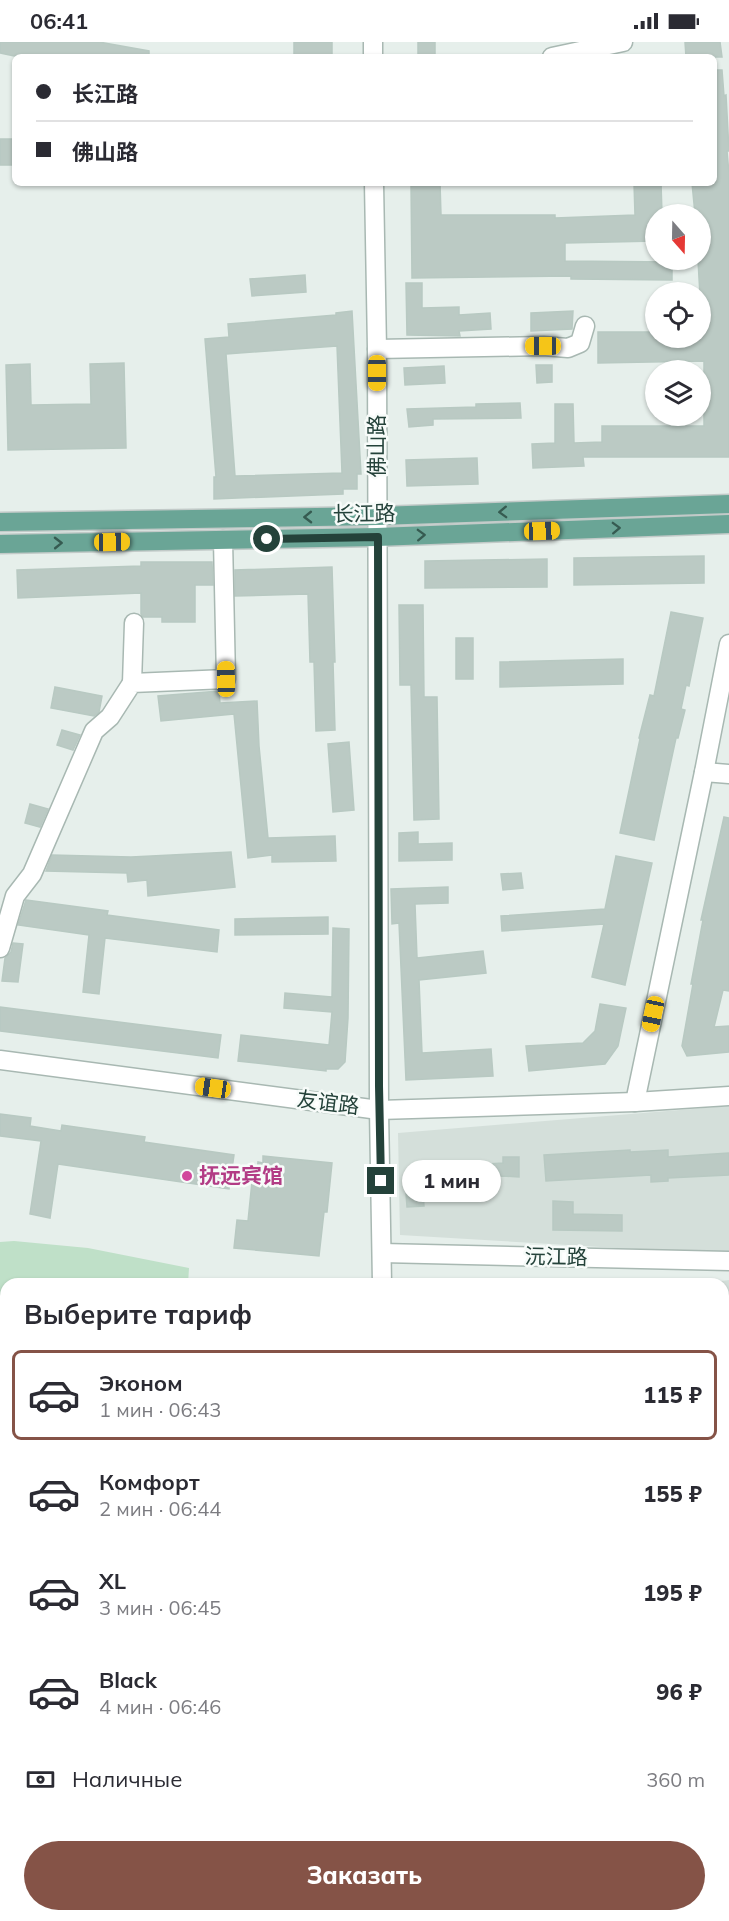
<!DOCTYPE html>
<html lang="ru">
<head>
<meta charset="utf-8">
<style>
  :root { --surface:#fff; --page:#f2f2f3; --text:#2b2b33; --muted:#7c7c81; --line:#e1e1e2; --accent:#855347 }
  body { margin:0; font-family:Mulish,"Noto Sans SC",sans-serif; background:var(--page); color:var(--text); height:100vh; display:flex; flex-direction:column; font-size:22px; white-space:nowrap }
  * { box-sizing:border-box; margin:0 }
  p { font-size:20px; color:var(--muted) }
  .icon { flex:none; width:33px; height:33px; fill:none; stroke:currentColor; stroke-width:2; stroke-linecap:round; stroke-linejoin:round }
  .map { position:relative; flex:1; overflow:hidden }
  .details { position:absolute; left:0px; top:1236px; width:729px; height:644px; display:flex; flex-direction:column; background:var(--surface); border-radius:18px 18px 0 0; box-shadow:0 2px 4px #0004 }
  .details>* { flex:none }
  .top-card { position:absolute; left:12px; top:12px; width:705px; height:132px; border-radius:9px; box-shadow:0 2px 4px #0004; display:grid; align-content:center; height:132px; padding:0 24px; background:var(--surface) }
  .needle { width:39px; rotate:160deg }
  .fabs { position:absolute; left:645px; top:162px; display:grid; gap:12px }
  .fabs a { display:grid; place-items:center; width:66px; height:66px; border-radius:50%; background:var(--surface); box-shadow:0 2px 4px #0004; font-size:30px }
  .end { position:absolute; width:27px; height:27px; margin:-14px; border:8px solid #24423a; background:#fff; box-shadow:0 0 0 3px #fff }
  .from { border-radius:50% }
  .bubble { position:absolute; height:42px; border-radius:21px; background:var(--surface); box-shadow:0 2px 4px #0004; font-size:20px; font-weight:800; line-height:42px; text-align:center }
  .car { position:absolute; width:18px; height:36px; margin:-18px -9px; border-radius:8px; box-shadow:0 0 4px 2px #0007; background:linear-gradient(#f5c518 24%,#345 0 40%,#f5c518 0 76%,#345 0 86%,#f5c518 0) }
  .top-card b { display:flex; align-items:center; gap:21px; height:57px; font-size:22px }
  .top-card b+b { border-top:2px solid var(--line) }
  .top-card i { width:15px; height:15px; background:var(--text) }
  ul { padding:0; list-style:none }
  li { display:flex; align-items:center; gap:18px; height:90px; margin:0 12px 9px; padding:0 12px; border:3px solid transparent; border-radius:9px }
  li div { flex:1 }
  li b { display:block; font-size:22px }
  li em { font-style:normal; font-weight:800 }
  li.selected { border-color:var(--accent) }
  li>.icon { width:54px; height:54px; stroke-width:1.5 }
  h2 { padding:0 24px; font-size:27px; line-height:72px }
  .pay { display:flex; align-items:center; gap:15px; height:66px; padding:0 24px; font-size:22px }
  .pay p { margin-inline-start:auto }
  .action { display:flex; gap:12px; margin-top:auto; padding:12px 24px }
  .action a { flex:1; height:69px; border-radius:36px; background:var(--accent); color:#fff; font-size:24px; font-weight:800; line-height:69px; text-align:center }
  .status { display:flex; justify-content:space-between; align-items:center; height:42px; padding:0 30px; background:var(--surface); direction:ltr }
  .status svg { height:16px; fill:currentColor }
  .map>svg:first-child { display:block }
</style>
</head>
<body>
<div class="status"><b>06:41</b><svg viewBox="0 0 49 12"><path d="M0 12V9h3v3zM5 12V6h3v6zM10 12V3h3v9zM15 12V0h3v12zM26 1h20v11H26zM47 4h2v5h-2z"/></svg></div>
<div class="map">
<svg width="729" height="1879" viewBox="0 0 729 1879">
  <rect width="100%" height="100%" fill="#e6efeb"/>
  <g fill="#d4dfda">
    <polygon points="729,1064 729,1211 719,1212 400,1193 398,1091"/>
    <polygon points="729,1238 729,1586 723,1581 723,1242 698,1242"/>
  </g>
  <g fill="#bfe0c8">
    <polygon points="14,1199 88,1206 189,1226 188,1242 6,1242 6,1474 0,1473 0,1200"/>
    <polygon points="0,1529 6,1529 6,1656 0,1657"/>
  </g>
  <polygon fill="#8ec9d4" points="723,1581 729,1586 729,1879 0,1879 0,1706 6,1705 6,1874 723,1874"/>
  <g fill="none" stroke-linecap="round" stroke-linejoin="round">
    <g stroke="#1c6f80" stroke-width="1.5" stroke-dasharray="8 6" stroke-linecap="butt">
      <polyline points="723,1661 729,1655"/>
      <polyline points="441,1879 451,1874"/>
    </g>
  </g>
  <g fill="#bbcac4" stroke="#b8c9c2" stroke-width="1.5" fill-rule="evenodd">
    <polygon points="0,0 99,0 149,9 149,15 19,15 0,11"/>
    <rect x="294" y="0" width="38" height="15"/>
    <rect x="418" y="0" width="17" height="15"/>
    <polygon points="685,0 720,0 722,15 686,15"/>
    <polygon points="714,28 722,28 724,54 726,53 729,109 727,109 729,132 729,415 583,415 584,424 533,426 532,402 555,401 555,362 573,362 574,401 602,400 602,384 704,384 704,319 598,321 598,290 656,290 656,296 700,296 700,289 702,289 698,218 700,218 700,172 695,172 692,141 714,141"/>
    <rect x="0" y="97" width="15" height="26"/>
    <polygon points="411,141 440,141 441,173 555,173 555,176 635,173 634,141 661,141 662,172 656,172 656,199 565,201 565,219 672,220 672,238 571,237 571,234 412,236"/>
    <polygon points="305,233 306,250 252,254 250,237"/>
    <polygon points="406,241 422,241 422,266 459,265 459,273 490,271 491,287 459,289 460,294 407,293"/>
    <path d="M352,269L361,432H357V447H343V452L214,457V435H216L205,297L229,295L228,282L336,273V271ZM337,304L342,431L235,434L226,312Z"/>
    <polygon points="573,269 572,287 531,289 531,271"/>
    <polygon points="124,321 126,406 8,408 6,323 30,322 31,363 91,362 90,322"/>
    <polygon points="536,323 552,323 552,340 537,341"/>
    <polygon points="444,324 445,341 405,343 404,326"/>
    <polygon points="520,361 521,376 433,377 433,383 409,385 407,367 476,365 476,362"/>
    <polygon points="477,416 478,442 407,444 406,418"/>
    <polygon points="704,514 704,541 574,543 574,516"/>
    <polygon points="547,517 547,545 425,546 425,519"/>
    <polygon points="141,520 212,520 213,543 195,543 195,580 162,580 162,575 143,575 141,572 141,551 18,556 17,528 141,524"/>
    <polygon points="332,525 335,620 333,620 335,688 316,689 314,620 310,620 308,552 235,554 235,528"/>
    <polygon points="399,563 423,563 424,655 437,655 439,777 414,778 411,643 400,643"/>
    <polygon points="671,570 703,576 689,644 686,643 681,667 685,668 678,696 676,696 654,798 620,791 640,697 639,696 650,653 654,654"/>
    <rect x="456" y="596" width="17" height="41"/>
    <polygon points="623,617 623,642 500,645 500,620"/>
    <polygon points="55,645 102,654 99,670 94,674 51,666"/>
    <polygon points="219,649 220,661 257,659 259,704 268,796 335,794 336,819 272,820 272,813 248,816 234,672 161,679 158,654"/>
    <polygon points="62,688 80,693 73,708 57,703"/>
    <polygon points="349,700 354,768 333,770 328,702"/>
    <polygon points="30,762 48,767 40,785 25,781"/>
    <polygon points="724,775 729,776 729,949 723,948 714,985 729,984 729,1010 687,1014 682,1004 693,942 691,942 703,878 701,878"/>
    <polygon points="418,790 418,802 452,801 452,818 399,819 399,791"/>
    <polygon points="231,810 235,845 148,854 147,838 128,840 127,831 46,829 52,813 131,815"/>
    <polygon points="616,814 652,821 625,943 592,935 604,882 502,889 501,874 605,867"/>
    <polygon points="521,831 523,846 503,848 501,832"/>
    <polygon points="448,845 448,861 415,862 417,916 483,909 486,931 419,938 422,1011 491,1007 493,1034 406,1038 399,881 392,882 391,847"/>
    <polygon points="26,858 108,869 107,873 219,888 217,910 105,896 99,952 83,950 89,893 18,883"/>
    <polygon points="328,875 328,892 235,893 235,877"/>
    <polygon points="333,886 349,887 348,976 345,1020 338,1027 326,1027 326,1029 238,1019 241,993 329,1003 332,970 284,966 285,951 332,955"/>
    <polygon points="13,901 23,902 18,940 2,939 5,916 11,910"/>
    <polygon points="600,962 626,966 618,1004 605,1022 529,1029 526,1004 583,1001 595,989"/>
    <polygon points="0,965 221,993 218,1016 0,989"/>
    <polygon points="0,1072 31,1076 30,1084 61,1089 62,1083 145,1095 144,1100 234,1113 229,1147 58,1122 50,1176 30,1172 41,1099 0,1094"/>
    <polygon points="630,1108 630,1110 668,1108 668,1115 729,1111 729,1133 668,1136 668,1139 651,1140 651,1133 546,1139 544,1113"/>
    <polygon points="263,1114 332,1121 327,1170 324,1170 319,1214 234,1206 237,1178 248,1179 253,1130 257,1131 258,1120 263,1121"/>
    <polygon points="503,1115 519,1115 519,1135 503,1134 422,1140 424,1164 407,1165 405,1137 408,1127 503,1121"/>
    <polygon points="553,1159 573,1160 573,1172 622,1173 622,1189 553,1188"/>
  </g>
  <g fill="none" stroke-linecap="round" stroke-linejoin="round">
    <g stroke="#a8b8b2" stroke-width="21">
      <g id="minor">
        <polyline points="373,15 373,0"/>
        <polyline points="552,15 623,0"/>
        <polyline points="374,141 377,307 379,1068 382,1242"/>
        <polyline points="377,307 543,304 568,306 580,301 585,284"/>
        <polyline points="132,641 134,581"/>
        <polyline points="704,730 729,732"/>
        <polyline points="0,906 15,854 32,832 94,689 110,675 132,641 226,637 223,498"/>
        <polyline points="0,1018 379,1068 635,1060 729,1054"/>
        <polyline points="635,1060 704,730 729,602"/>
        <polyline points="382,1211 729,1219"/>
      </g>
    </g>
    <g stroke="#c2cac8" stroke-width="21">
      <g id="major">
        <polyline points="0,480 378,474 729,462"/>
        <polyline points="0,502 377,495 729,482"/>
        <polyline points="0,1501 6,1502"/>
        <polyline points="0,1517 6,1517"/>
      </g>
    </g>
    <use href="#minor" stroke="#fff" stroke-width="18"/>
    <use href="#major" stroke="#6aa596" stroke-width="18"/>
  </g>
  <defs><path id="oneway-chevron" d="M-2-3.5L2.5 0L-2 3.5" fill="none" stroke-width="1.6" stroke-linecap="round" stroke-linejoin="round" transform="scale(1.5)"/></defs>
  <g stroke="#365b51">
    <use href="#oneway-chevron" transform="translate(503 470) rotate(178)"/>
    <use href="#oneway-chevron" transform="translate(308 475) rotate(179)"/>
    <use href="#oneway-chevron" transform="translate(616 486) rotate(-2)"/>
    <use href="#oneway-chevron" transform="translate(421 493) rotate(-2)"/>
    <use href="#oneway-chevron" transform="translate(58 501) rotate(-1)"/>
  </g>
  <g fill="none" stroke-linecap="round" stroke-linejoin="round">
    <polyline stroke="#24423a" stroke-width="8" points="267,497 378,495 379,1044 381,1139"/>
  </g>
  <circle fill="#d1479c" stroke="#f7fbf9" stroke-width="2" cx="187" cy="1134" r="6"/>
  <g text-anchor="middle" stroke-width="5" stroke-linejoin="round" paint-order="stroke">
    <g font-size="21" fill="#24423a" stroke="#f7fbf9">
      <text transform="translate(377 404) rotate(-90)" y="7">佛山路</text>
      <text transform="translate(364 472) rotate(-1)" y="7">长江路</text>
      <text transform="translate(328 1061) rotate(7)" y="7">友谊路</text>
      <text transform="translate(556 1215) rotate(1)" y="7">沅江路</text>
    </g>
    <g font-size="21" font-weight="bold" fill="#b23c85" stroke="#f7fbf9" text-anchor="start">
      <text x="199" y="1141">抚远宾馆</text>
    </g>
  </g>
</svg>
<div class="fabs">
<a><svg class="needle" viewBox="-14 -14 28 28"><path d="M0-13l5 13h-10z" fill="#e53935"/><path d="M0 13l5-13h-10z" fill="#7c7c81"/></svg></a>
<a><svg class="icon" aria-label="locate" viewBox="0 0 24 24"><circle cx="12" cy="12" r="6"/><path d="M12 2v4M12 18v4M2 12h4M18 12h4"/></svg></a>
<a><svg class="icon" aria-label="layers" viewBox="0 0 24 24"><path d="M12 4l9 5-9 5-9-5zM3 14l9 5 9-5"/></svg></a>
</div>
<i class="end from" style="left:267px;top:497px"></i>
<i class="end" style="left:381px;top:1139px"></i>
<div class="bubble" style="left:402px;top:1118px;width:99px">1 мин</div>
<i class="car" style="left:543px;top:304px;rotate:270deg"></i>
<i class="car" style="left:377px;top:331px;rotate:180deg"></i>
<i class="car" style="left:542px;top:489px;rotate:88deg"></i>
<i class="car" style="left:112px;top:500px;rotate:89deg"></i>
<i class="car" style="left:226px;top:637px;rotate:359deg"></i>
<i class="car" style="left:653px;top:972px;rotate:192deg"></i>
<i class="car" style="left:213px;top:1046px;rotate:278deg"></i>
<div class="top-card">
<b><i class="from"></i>长江路</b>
<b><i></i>佛山路</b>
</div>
<section class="details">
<h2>Выберите тариф</h2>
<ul>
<li class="selected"><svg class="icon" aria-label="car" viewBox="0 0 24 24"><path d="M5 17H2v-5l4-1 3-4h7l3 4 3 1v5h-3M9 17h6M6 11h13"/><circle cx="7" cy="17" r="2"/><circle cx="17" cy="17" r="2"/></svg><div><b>Эконом</b><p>1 мин · 06:43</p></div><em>115 ₽</em></li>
<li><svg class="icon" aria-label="car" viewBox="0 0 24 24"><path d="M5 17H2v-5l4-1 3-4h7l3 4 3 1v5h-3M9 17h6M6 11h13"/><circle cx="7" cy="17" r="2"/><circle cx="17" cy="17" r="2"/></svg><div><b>Комфорт</b><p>2 мин · 06:44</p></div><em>155 ₽</em></li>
<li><svg class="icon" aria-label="car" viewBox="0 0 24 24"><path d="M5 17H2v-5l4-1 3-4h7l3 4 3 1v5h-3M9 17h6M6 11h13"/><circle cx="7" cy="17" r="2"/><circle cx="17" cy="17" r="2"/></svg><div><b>XL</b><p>3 мин · 06:45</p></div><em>195 ₽</em></li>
<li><svg class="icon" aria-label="car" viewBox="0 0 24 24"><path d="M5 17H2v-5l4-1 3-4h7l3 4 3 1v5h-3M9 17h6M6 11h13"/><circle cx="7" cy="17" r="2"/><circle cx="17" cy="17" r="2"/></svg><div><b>Black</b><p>4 мин · 06:46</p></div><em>96 ₽</em></li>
</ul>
<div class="pay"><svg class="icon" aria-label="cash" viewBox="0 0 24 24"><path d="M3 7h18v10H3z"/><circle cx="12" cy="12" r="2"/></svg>Наличные<p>360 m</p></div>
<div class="action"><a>Заказать</a></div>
</section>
</div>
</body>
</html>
